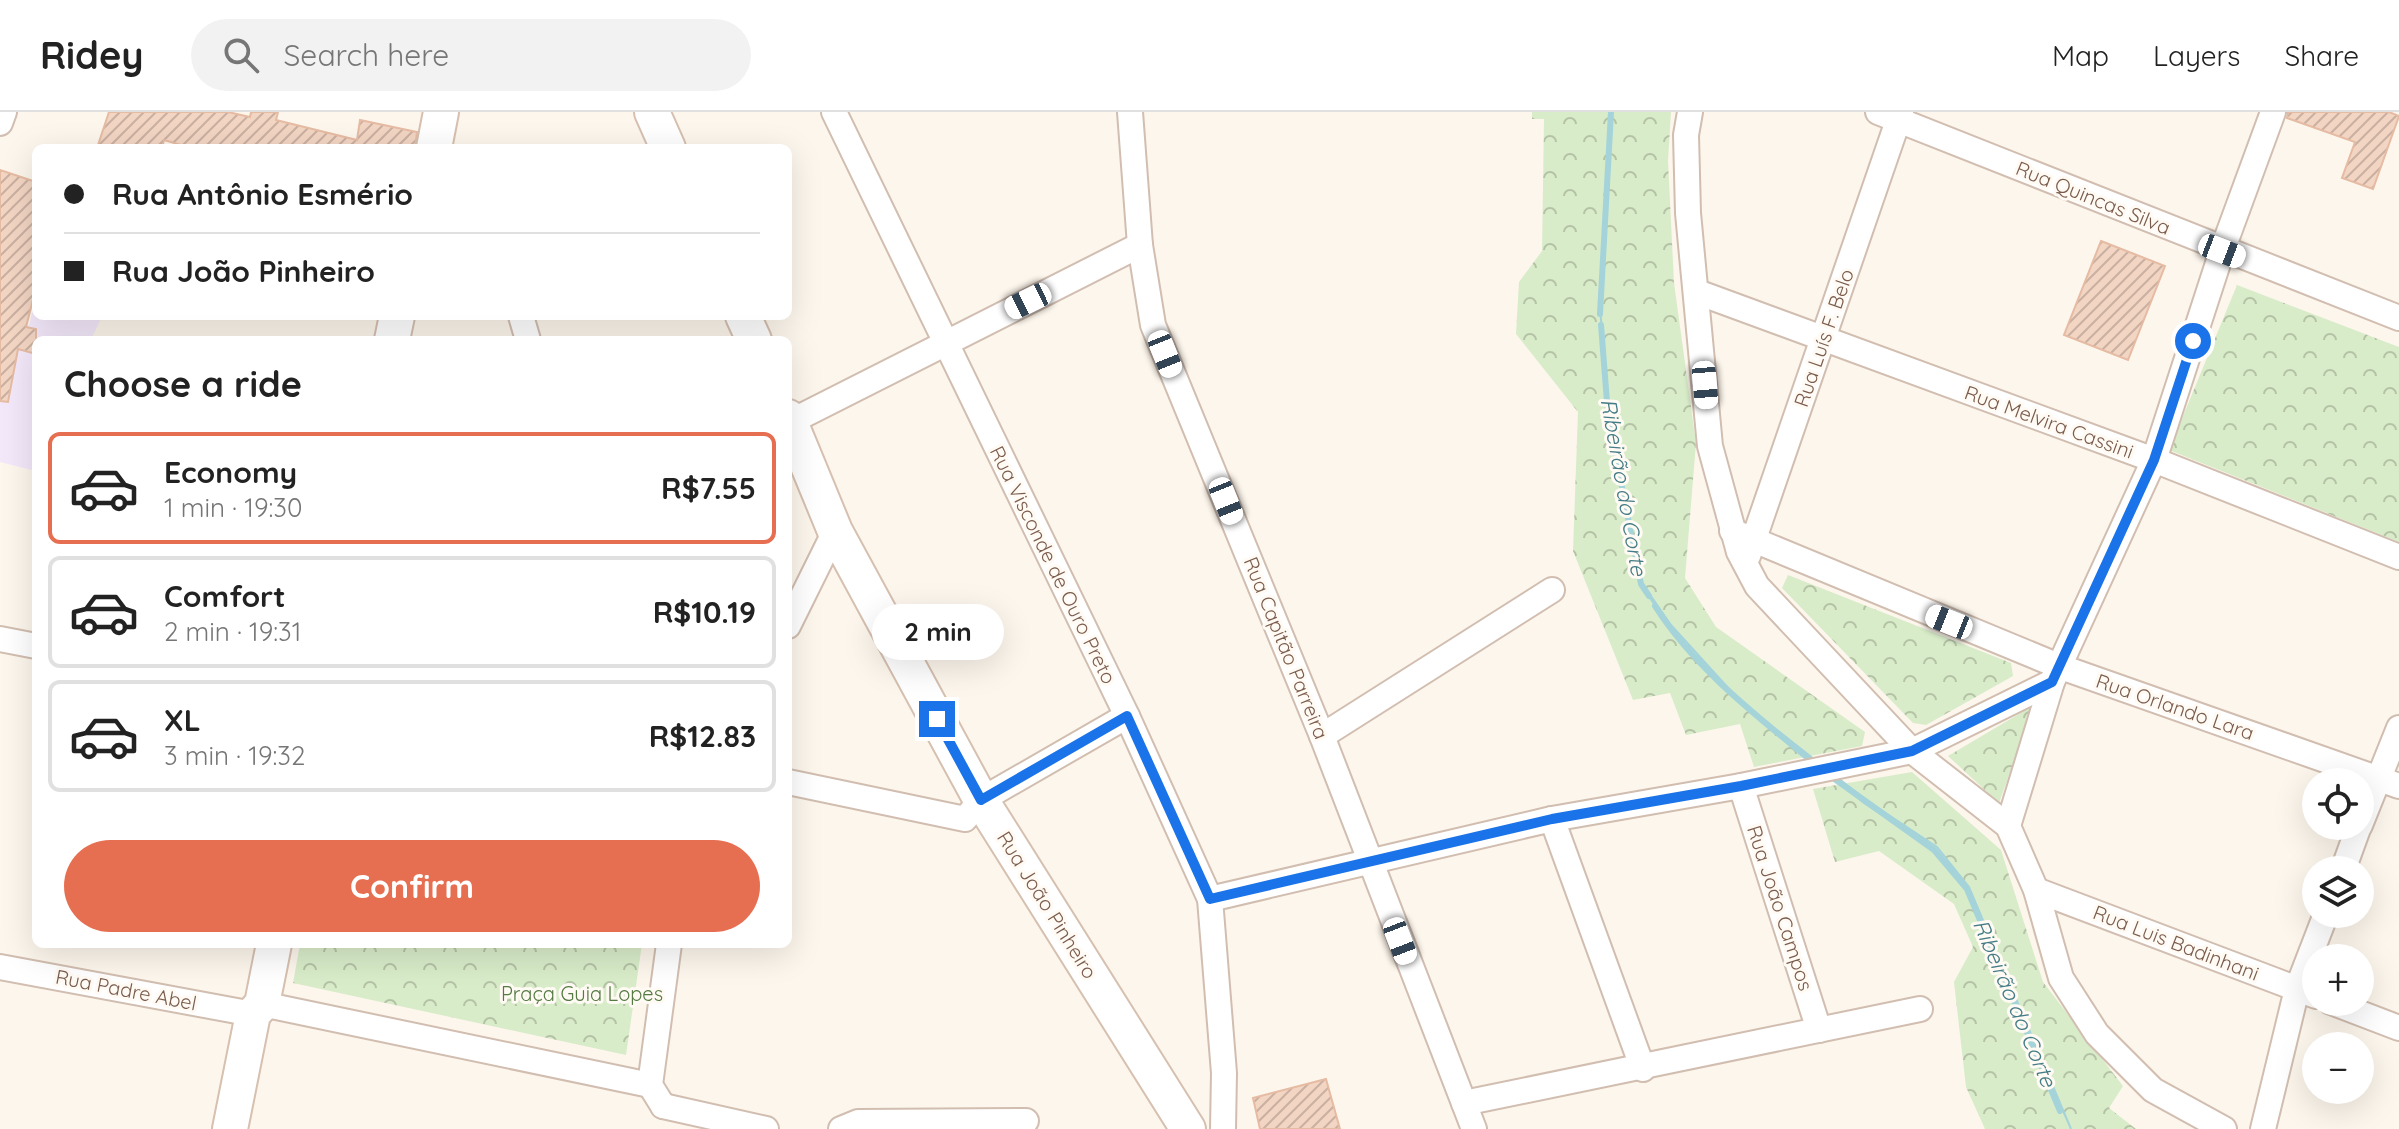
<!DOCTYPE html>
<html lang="en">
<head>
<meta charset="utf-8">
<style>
  :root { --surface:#fff; --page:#f2f2f2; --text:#222; --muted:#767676; --line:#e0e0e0; --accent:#e76f51 }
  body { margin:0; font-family:Quicksand,sans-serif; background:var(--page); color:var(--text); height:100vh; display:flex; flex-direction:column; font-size:30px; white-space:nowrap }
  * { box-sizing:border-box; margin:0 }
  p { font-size:26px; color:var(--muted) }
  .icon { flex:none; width:44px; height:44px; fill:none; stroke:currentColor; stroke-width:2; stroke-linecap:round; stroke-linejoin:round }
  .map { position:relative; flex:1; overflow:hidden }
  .panel { position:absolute; left:32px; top:224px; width:760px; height:612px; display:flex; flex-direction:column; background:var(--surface); border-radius:12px; box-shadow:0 8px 32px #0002 }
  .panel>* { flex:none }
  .banner { position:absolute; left:32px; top:32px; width:760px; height:176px; border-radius:12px; box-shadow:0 8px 32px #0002; display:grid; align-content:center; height:176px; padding:0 32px; background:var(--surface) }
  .fabs { position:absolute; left:2302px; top:656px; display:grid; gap:16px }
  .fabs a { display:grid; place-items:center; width:72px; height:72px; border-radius:50%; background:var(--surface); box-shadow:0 8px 32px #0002; font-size:40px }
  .end { position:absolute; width:36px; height:36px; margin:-18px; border:10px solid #1a73e8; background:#fff; box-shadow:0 0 0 4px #fff }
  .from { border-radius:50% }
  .bubble { position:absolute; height:56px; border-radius:28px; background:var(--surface); box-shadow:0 8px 32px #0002; font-size:26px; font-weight:800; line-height:56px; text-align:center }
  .car { position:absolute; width:24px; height:48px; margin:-24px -12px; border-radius:10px; box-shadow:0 0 6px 2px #0007; background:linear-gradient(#fff 24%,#345 0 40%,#fff 0 76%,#345 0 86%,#fff 0) }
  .banner b { display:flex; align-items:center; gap:28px; height:76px; font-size:30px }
  .banner b+b { border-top:2px solid var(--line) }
  .banner i { width:20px; height:20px; background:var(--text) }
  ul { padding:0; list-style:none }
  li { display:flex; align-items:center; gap:24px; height:112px; margin:0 16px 12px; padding:0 16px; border:4px solid var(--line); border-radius:12px }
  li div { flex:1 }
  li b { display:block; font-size:30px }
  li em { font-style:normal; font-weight:800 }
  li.selected { border-color:var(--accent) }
  li>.icon { width:72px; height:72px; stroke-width:1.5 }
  h2 { padding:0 32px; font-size:36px; line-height:96px }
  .primary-button { display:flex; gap:16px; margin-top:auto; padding:16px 32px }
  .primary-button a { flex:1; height:92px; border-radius:48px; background:var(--accent); color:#fff; font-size:32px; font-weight:800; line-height:92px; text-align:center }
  header { display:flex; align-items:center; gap:48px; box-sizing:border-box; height:112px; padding:0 40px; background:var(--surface); border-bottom:2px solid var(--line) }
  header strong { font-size:38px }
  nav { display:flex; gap:44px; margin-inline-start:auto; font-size:28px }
  .search { width:560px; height:72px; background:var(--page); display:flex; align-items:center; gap:20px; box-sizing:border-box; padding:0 28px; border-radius:44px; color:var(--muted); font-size:30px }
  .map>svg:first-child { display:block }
</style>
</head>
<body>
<header>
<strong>Ridey</strong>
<div class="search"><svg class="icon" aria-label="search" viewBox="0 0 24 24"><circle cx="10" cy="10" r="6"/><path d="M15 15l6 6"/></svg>Search here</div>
<nav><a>Map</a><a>Layers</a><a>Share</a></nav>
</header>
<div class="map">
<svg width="2399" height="1017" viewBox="0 0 2399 1017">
  <defs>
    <pattern id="forest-crowns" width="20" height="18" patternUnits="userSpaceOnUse" patternTransform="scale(2)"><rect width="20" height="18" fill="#d8ecc9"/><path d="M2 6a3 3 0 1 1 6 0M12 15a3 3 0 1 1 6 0" fill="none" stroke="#b4c2a5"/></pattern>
    <pattern id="water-waves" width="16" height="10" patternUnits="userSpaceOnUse" patternTransform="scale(2)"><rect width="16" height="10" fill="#bfe3e8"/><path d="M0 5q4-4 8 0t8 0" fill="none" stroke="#a0bbbe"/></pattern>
    <pattern id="building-hatch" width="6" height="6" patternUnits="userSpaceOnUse" patternTransform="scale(2)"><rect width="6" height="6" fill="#f3d5c3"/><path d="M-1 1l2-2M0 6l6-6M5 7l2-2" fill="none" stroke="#cab0a1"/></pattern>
  </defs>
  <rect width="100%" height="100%" fill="#fdf6ec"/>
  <polygon fill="#f3e8fa" points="36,186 36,204 102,204 91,228 36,228 36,359 0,350 0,235 8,207 29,213"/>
  <g fill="url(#forest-crowns)">
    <polygon points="1532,0 1671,0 1668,49 1674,171 1696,331 1685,466 1716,515 1865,620 1862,634 1754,655 1740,612 1686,623 1670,581 1633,588 1573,439 1578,300 1516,222 1519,170 1542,139 1544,7 1532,7"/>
    <polygon points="2237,173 2399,235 2399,430 2169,338"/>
    <polygon points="1788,463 2011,551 2013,564 1926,613 1913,611 1782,476"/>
    <polygon points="2034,593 1999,691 1948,644"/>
    <polygon points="1912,660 2001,738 2043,870 2123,974 2109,996 2136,1017 1985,1017 1966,975 1954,870 1973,835 1954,792 1879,739 1835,750 1813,677"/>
    <polygon points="300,832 642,832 626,943 293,871"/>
  </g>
  <polygon fill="url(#water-waves)" stroke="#a5d3da" stroke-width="2" points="1612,0 1600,195 1610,314 1642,471 1671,513 1740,589 1866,688 1937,735 1969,775 2071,1017 1967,777 1934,737 1864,691 1739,590 1669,515 1641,472 1609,314 1600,195"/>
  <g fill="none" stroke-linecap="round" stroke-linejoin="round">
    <g stroke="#a5d3da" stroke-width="6">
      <polyline points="1600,202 1611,0"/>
      <polyline points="1601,213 1607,290"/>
      <polyline points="1609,309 1641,472 1649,484"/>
      <path d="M1655,494C1695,557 1757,604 1814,651"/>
      <polyline points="1829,663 1934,738 1967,777 2060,999"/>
    </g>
  </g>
  <g fill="url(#building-hatch)" stroke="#e6bba3" stroke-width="2">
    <polygon points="109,0 228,0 250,5 251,0 278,0 276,8 357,28 360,8 417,20 415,36 191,36 164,28 162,36 97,36"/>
    <polygon points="2288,0 2389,0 2399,4 2373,77 2342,66 2355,30 2287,6"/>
    <polygon points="0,58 36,70 36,176 26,215 36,217 36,242 18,237 8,290 0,289"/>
    <polygon points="2101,129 2165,154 2128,248 2064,223"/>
    <polygon points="1326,967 1340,1017 1260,1017 1253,986"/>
  </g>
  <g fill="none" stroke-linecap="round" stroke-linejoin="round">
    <g stroke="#d1beb0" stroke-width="28">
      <g id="street">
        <polyline points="834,0 1127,604 1210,787 1224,961 1223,1017"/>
        <polyline points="1130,0 1140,133 1153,213 1322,624 1474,1017"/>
        <polyline points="1690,0 1686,23 1688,101 1710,334 1739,440 1757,474 1912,639 2008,714 2036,778 2061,866 2097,922 2153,978 2224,1017"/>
        <polyline points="1878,0 2399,206"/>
        <polyline points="0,11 4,0"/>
        <polyline points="1697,180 2154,348 2399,445"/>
        <polyline points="521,204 528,228"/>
        <polyline points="790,310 1140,133"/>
        <polyline points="1732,419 2061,555 2399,674"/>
        <polyline points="1748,444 1901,0"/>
        <polyline points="788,514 835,419"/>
        <polyline points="0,527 36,534"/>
        <polyline points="1322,624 1552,478"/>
        <polyline points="788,670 965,707 981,688 1127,604"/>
        <polyline points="1741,674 1819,918"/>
        <polyline points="1552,707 1643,957"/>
        <polyline points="2360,713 2399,616"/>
        <polyline points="2008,714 2052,570 2154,348 2222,139 2273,0"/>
        <polyline points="2343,758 2359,714"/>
        <polyline points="2036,778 2316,884"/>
        <polyline points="1210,787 1552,707 1741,674 1912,639 2052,570"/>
        <polyline points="0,855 253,902"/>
        <polyline points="2331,890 2399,916"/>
        <polyline points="262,892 650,973"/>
        <polyline points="1464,991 1920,897"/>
        <polyline points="663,994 650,973 669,832"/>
        <polyline points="663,994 766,1017"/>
        <polyline points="841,1017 858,1010 1026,1009"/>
        <polyline points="2263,1017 2297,877 2326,802"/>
      </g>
    </g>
    <g stroke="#d6c0b0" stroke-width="38">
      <g id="secondary">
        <polyline points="652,0 668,36"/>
        <polyline points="434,36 441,0"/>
        <polyline points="743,204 754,228"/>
        <polyline points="392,228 397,204"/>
        <polyline points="788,305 835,419 981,688 1188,1017"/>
        <polyline points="230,1017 253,902 262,892 274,832"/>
      </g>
    </g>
    <use href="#street" stroke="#fff" stroke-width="24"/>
    <use href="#secondary" stroke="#fff" stroke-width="34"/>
  </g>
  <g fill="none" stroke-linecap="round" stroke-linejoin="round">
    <polyline stroke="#1a73e8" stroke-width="10" points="937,607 981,688 1127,604 1210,787 1552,707 1741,674 1912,639 2052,570 2154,348 2193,229"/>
  </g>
  <g text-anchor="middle" stroke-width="6" stroke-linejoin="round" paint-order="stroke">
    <g font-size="20" fill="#7a5c4d" stroke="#fffaf3">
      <text transform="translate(2093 86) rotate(22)" y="7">Rua Quincas Silva</text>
      <text transform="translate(1824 226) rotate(-71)" y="7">Rua Luís F. Belo</text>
      <text transform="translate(2049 310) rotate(20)" y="7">Rua Melvira Cassini</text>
      <text transform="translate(1053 453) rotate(64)" y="7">Rua Visconde de Ouro Preto</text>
      <text transform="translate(1286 536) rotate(68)" y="7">Rua Capitão Parreira</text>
      <text transform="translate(2175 595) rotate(19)" y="7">Rua Orlando Lara</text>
      <text transform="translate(1047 793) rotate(58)" y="7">Rua João Pinheiro</text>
      <text transform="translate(1780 796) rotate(72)" y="7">Rua João Campos</text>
      <text transform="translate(2176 831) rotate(21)" y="7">Rua Luis Badinhani</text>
      <text transform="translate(126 878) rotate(11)" y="7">Rua Padre Abel</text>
    </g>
    <g font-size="20" fill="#537a41" stroke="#fffaf3">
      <text x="582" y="889">Praça Guia Lopes</text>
    </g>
    <g font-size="22" font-style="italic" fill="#437c86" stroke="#fffaf3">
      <text transform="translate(1624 375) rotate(80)" y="8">Ribeirão do Corte</text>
      <text transform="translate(2015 891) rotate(67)" y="8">Ribeirão do Corte</text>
    </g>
  </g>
</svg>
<div class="fabs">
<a><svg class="icon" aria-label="locate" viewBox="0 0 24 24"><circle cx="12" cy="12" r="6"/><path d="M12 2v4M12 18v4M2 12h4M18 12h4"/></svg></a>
<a><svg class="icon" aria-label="layers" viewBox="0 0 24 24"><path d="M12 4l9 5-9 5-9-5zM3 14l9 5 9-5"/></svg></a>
<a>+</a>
<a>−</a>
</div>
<i class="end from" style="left:2193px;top:229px"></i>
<i class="end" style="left:937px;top:607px"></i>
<div class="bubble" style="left:872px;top:492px;width:132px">2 min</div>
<i class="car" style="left:2222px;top:139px;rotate:111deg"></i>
<i class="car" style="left:1028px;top:189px;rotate:244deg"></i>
<i class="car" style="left:1165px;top:242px;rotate:158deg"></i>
<i class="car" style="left:1705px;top:273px;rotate:175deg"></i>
<i class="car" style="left:1226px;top:389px;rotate:158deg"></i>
<i class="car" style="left:1949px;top:510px;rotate:292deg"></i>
<i class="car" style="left:1400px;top:829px;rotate:159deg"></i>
<div class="banner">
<b><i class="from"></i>Rua Antônio Esmério</b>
<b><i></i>Rua João Pinheiro</b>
</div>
<section class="panel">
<h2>Choose a ride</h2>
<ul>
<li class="selected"><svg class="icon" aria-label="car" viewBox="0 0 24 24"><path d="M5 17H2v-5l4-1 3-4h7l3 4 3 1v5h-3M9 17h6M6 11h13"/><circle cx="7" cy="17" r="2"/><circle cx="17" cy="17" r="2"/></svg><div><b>Economy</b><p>1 min · 19:30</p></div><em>R$7.55</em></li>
<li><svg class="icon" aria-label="car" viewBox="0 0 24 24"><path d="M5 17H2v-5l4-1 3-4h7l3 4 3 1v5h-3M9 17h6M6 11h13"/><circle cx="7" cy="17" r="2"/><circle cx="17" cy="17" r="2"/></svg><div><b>Comfort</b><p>2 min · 19:31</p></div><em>R$10.19</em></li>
<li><svg class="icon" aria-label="car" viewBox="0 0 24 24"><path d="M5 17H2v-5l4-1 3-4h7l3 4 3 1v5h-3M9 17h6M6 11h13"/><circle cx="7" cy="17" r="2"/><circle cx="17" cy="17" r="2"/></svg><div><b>XL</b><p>3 min · 19:32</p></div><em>R$12.83</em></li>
</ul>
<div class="primary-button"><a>Confirm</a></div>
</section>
</div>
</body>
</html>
